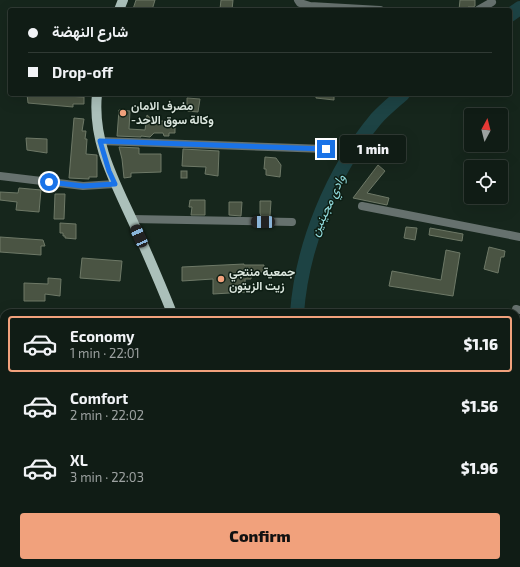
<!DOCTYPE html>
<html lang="en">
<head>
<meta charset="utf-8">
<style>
  :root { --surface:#101c15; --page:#1e2922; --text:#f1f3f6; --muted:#9ca1a0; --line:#303a34; --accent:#f1a17c }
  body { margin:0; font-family:"Exo 2",Vazirmatn,sans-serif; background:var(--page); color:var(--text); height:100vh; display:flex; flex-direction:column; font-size:15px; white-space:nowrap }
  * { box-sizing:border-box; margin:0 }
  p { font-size:13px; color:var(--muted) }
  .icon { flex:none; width:22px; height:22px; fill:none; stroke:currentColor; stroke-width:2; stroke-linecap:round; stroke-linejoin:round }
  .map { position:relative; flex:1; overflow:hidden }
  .details { position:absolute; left:0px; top:309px; width:520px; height:258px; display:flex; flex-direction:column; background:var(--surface); border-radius:12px 12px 0 0; box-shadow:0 4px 16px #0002,0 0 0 1px var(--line) }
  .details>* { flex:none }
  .guide { position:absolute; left:8px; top:8px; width:504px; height:88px; border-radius:4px; box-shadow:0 4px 16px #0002,0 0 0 1px var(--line); display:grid; align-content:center; height:88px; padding:0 20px; background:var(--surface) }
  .needle { width:26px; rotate:7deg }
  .buttons { position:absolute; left:464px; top:108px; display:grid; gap:8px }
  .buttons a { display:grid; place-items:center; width:44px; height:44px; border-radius:4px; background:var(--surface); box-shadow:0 4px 16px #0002,0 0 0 1px var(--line); font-size:20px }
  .end { position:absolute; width:18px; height:18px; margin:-9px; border:5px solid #1a73e8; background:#fff; box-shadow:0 0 0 2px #fff }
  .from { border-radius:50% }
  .bubble { position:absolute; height:28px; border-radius:4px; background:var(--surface); box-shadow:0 4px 16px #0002,0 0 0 1px var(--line); font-size:13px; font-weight:800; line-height:28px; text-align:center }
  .car { position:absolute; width:12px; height:24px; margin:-12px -6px; border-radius:5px; box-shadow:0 0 3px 1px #0007; background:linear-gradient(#222 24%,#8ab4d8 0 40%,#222 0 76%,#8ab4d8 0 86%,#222 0) }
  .guide b { display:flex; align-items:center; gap:14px; height:38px; font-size:15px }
  .guide b+b { border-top:1px solid var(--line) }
  .guide i { width:10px; height:10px; background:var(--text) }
  ul { padding:7px 0 0; list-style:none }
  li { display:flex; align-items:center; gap:12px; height:56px; margin:0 8px 6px; padding:0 12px; border:2px solid transparent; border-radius:4px }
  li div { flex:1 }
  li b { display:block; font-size:15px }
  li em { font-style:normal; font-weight:800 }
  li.active { border-color:var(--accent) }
  li>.icon { width:36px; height:36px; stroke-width:1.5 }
  .button { display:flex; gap:8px; margin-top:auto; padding:8px 20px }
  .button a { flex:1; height:46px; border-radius:4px; background:var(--accent); color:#111; font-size:16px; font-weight:800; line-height:46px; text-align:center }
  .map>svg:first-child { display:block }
</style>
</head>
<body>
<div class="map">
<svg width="520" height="567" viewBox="0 0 520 567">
  <rect width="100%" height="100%" fill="#16261c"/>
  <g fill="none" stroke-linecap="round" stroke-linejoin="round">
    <g stroke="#1d4344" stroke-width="14">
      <polyline points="510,15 520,8"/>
      <path d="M297,313C302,245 332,172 376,119C384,110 394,102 403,94"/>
      <polyline points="359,563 361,567"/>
    </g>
  </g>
  <g fill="#4a5443" stroke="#6e7967">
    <polygon points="136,0 155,0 152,10 133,9"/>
    <polygon points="221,0 233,0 232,10 220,9"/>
    <polygon points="460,0 475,0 475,6 473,7 468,7 467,10 459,10"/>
    <polygon points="27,94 84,97 84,104 73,104 73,107 28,103"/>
    <polygon points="316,94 334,94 334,100 316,98"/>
    <polygon points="187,98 200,99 198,112 187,111"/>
    <polygon points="119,110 130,111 129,129 145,130 147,115 160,126 160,121 175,121 175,133 169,133 169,136 164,136 163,133 154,133 150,137 141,136 141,137 117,136"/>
    <polygon points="74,118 84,119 82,131 86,131 85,139 87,139 86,154 97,155 97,177 89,177 89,179 69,178"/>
    <polygon points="26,138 47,139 47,153 27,150"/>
    <polygon points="119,147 139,148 139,154 161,154 161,172 131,173 131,177 124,178 122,159"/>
    <polygon points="183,149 219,151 218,176 205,174 206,167 182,166"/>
    <polygon points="265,157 276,158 281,165 280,177 266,175 266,169 264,169"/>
    <polygon points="378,165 385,171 367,193 389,198 387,205 353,198"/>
    <rect x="181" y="171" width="6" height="7"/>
    <polygon points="19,188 41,190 39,212 16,210 17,202 0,200 0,192 18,193"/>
    <polygon points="55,194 65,194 64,219 54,219"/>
    <polygon points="190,200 205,200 205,215 191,215 192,207 189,207"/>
    <polygon points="260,201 271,201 270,216 261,216 260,213"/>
    <polygon points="229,202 242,202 241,216 229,215"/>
    <polygon points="60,223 76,224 76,239 65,238 65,236 63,236 63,233 60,233"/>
    <polygon points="406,227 417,228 415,240 404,238"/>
    <polygon points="430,228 463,234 462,241 429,235"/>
    <polygon points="0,237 43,240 45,246 41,246 41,255 0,252"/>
    <polygon points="489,247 505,251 504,257 501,257 498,273 484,269"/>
    <polygon points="446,250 460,253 453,296 389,286 392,271 441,280"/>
    <polygon points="82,258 122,261 120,281 80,278"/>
    <polygon points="244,264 244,265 264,265 264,272 260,272 260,275 251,276 251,279 245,279 246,292 213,294 213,279 182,281 182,267"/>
    <polygon points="48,278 61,279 60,296 45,294 45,301 24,301 24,283 48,284"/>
  </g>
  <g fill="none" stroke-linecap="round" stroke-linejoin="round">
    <g stroke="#66716e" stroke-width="8">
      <polyline points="298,0 300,3 310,6 380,10"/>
      <polyline points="478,10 492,2"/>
      <polyline points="100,141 326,149"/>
      <polyline points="0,176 83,186 115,184"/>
      <polyline points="362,206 520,237"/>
      <polyline points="131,219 292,222"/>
      <polyline points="516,309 520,310"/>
      <polyline points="516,382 520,383"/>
      <polyline points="0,403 4,403"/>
      <polyline points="516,459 520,460"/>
      <polyline points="0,547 4,546"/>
      <polyline points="41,563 41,567"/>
      <polyline points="83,563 84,567"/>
      <polyline points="385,563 387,567"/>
      <polyline points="434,567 434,563"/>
      <polyline points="498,567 498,563"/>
    </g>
    <g stroke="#abc0ba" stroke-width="10">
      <polyline points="119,10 123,0"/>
      <path d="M97,94C92,142 115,182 134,224C147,253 160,283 172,313"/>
      <polyline points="254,563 256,567"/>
    </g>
  </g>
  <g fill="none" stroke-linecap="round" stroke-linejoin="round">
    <polyline stroke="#1a73e8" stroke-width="5" points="49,182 83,186 115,184 109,171 100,141 326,149"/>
  </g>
  <g fill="#f1a17c" stroke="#0d1d13" stroke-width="1.5">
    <circle cx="123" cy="113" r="4"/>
    <circle cx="221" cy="279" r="4"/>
  </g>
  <g text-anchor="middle" stroke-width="3" stroke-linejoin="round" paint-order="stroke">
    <g font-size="12" font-weight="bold" fill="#dce7df" stroke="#0d1d13" text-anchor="start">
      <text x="131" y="110">مضرف الامان<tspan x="131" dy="14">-وكالة سوق الاحد</tspan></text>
      <text x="229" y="276">جمعية منتجي<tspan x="229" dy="14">زيت الزيتون</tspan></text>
    </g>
    <g font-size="13" font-style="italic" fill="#93dddf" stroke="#0d1d13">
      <text transform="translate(327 205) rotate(-65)" y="5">وادي مجينين</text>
    </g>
  </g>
</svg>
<div class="buttons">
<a><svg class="needle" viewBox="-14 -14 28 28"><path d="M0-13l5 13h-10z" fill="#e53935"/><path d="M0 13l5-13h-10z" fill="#9ca1a0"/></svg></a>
<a><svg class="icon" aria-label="locate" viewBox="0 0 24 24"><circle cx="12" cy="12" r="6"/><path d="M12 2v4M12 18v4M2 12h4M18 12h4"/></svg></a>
</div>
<i class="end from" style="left:49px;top:182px"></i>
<i class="end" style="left:326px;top:149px"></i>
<div class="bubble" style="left:340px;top:135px;width:66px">1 min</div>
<i class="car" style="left:263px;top:222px;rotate:271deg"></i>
<i class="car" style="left:139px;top:236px;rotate:336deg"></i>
<div class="guide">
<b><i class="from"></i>شارع النهضة</b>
<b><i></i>Drop-off</b>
</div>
<section class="details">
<ul>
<li class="active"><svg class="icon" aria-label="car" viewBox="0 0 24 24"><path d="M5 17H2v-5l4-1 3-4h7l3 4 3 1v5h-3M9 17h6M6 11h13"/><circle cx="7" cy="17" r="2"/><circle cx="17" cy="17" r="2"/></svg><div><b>Economy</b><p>1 min · 22:01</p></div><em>$1.16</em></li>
<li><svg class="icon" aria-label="car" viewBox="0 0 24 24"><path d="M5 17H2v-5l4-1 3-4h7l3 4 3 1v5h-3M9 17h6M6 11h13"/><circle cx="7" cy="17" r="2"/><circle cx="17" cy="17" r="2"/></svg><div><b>Comfort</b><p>2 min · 22:02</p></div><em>$1.56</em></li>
<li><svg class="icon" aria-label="car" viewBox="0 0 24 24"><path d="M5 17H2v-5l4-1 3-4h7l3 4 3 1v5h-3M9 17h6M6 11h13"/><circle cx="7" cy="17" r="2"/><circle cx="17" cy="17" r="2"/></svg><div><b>XL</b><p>3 min · 22:03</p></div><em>$1.96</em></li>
</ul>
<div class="button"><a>Confirm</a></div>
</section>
</div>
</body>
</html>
